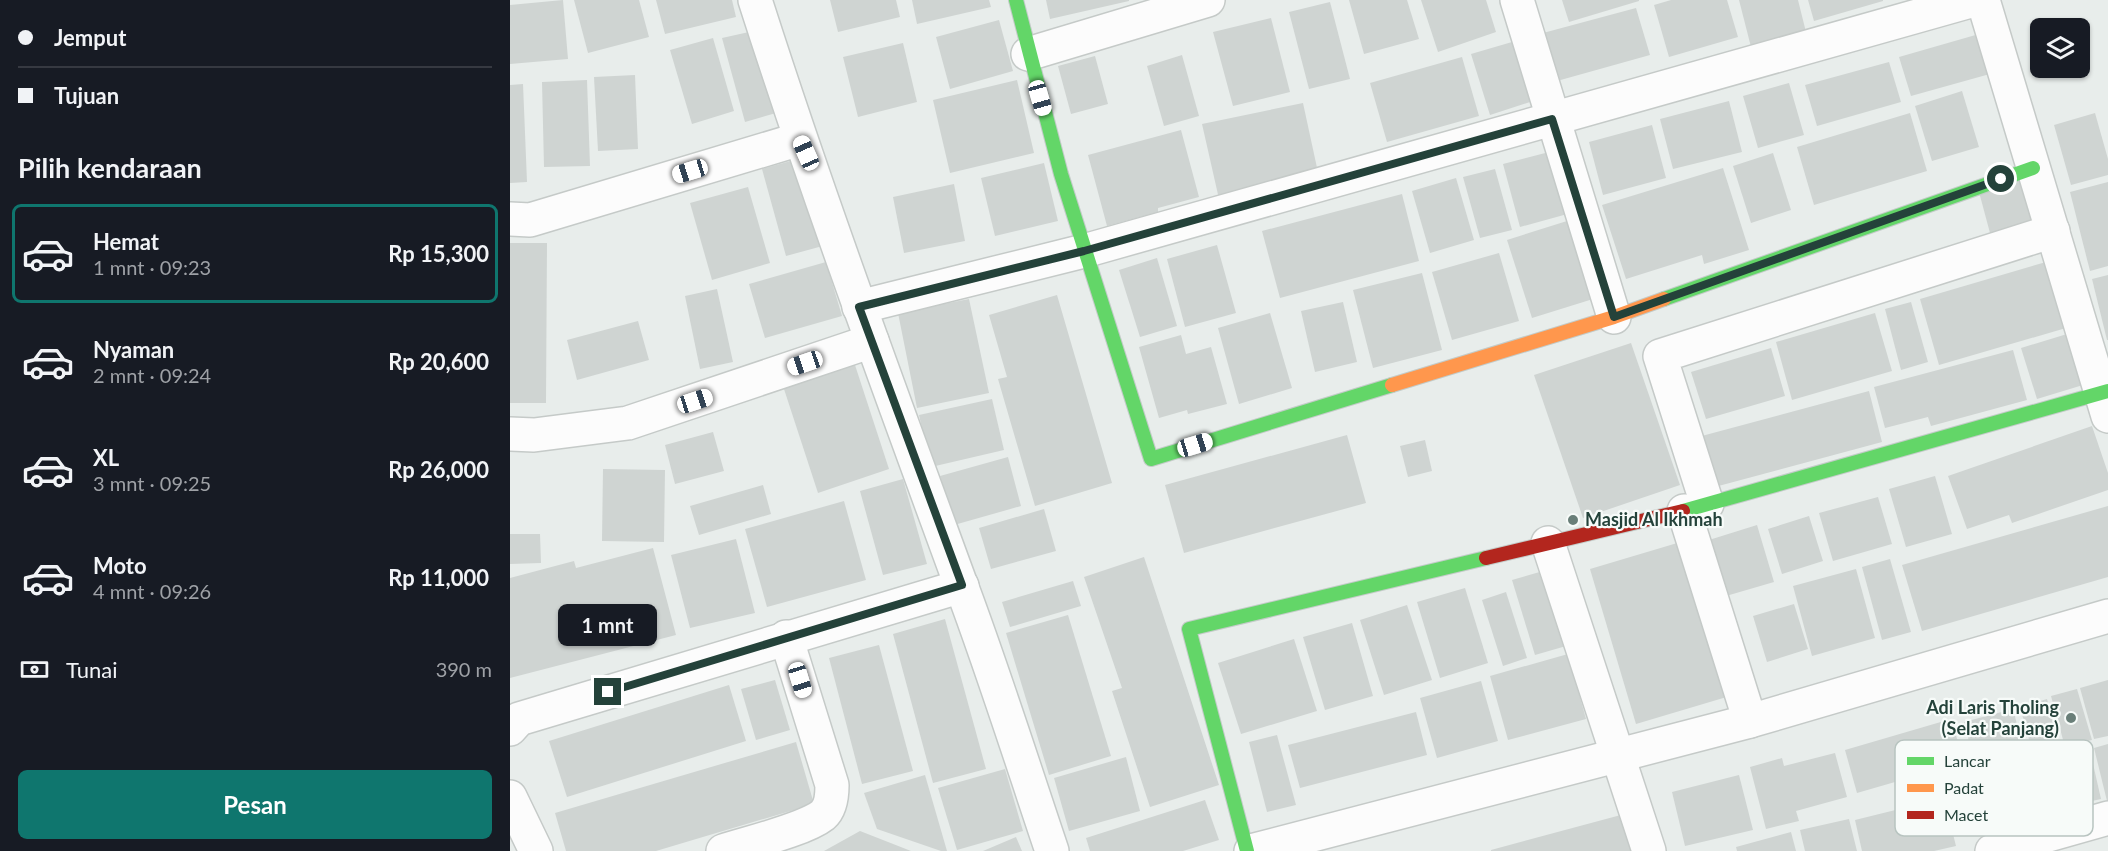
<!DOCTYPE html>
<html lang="id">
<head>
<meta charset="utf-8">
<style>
  :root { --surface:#171b24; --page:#20242c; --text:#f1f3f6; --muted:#9ea1a6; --line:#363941; --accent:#0f766e }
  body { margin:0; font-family:Lato,sans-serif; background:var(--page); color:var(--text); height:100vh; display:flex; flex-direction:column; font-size:22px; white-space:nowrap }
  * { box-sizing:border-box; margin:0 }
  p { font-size:20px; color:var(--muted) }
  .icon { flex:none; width:33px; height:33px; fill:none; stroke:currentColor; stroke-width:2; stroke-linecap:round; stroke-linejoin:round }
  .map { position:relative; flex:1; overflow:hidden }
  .details { display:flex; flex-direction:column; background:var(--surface); width:510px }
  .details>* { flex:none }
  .hud { display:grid; align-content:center; height:132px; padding:0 18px; background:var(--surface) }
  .tools { position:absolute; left:1520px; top:18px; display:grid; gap:12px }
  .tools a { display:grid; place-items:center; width:60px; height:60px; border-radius:9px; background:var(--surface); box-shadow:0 2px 4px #0004; font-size:30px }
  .end { position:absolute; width:27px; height:27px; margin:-14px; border:8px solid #24423a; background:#fff; box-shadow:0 0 0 3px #fff }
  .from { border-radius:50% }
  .bubble { position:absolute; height:42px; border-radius:9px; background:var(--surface); box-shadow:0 2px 4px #0004; font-size:20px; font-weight:700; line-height:42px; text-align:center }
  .car { position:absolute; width:18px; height:36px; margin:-18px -9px; border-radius:8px; box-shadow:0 0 4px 2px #0007; background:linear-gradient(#fff 24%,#345 0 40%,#fff 0 76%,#345 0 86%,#fff 0) }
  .hud b { display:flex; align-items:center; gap:21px; height:57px; font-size:22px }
  .hud b+b { border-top:2px solid var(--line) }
  .hud i { width:15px; height:15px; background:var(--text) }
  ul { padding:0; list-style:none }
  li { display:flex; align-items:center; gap:18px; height:99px; margin:0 12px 9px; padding:0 6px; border:3px solid transparent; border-radius:9px }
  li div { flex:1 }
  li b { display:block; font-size:22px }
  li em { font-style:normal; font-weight:700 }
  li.current { border-color:var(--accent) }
  li>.icon { width:54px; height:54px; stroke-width:1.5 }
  h2 { padding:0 18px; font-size:27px; line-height:72px }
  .pay { display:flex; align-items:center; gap:15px; height:66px; padding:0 18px; font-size:22px }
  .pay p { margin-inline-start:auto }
  .cta { display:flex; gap:12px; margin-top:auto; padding:12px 18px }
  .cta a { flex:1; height:69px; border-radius:9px; background:var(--accent); color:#fff; font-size:24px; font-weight:700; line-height:69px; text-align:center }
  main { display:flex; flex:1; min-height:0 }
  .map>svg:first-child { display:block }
</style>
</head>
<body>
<main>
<section class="details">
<div class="hud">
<b><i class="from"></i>Jemput</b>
<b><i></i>Tujuan</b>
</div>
<h2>Pilih kendaraan</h2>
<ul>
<li class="current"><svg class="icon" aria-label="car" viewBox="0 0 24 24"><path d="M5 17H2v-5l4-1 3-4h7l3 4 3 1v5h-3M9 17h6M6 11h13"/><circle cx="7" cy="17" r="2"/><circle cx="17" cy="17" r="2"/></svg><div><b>Hemat</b><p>1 mnt · 09:23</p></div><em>Rp 15,300</em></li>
<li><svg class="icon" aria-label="car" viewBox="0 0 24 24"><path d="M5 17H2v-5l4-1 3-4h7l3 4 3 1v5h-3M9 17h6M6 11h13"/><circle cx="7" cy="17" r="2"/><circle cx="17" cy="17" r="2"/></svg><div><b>Nyaman</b><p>2 mnt · 09:24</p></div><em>Rp 20,600</em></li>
<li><svg class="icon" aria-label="car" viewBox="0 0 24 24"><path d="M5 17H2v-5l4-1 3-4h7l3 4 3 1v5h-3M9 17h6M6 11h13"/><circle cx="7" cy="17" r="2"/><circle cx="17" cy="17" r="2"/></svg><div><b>XL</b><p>3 mnt · 09:25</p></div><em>Rp 26,000</em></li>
<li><svg class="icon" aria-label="car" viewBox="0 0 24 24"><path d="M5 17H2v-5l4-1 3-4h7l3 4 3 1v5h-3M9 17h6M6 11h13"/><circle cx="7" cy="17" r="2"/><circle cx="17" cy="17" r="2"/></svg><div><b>Moto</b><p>4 mnt · 09:26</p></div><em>Rp 11,000</em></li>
</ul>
<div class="pay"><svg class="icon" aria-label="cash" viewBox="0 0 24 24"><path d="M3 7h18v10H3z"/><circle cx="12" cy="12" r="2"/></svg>Tunai<p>390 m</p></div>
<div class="cta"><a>Pesan</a></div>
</section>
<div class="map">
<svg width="1598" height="851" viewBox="0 0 1598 851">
  <rect width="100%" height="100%" fill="#e8edeb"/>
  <g fill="#cfd4d2">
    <polygon points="53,0 58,59 0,64 0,5"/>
    <polygon points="64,0 129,0 139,37 78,53"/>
    <polygon points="146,0 222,0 226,17 155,34"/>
    <polygon points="320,0 386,0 390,17 328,32"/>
    <polygon points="402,0 479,0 481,7 407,24"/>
    <polygon points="536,0 619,0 619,1 540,19"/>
    <polygon points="839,0 897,0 909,39 854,54"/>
    <polygon points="911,0 976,0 986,32 928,52"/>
    <polygon points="1052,0 1129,0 1129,1 1059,22"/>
    <polygon points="1161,0 1217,0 1228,37 1159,57 1144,5"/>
    <polygon points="1229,0 1288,0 1296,32 1241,47"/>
    <polygon points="1298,0 1373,0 1373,1 1304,21"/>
    <polygon points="820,2 840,79 799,89 779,12"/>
    <polygon points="1126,8 1140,55 1047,81 1033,33"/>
    <polygon points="761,18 780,92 723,106 703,32"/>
    <polygon points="489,20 503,71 440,89 426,37"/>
    <polygon points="248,30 273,111 235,122 212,38"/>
    <polygon points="1476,32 1487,72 1401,96 1389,57"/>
    <polygon points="203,38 224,111 182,124 160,50"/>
    <polygon points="1002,42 1020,102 980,115 961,54"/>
    <polygon points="393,43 407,102 348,117 333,57"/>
    <polygon points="672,55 689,116 654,126 637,66"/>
    <polygon points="585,56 598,104 561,114 548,66"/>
    <polygon points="952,57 969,116 877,142 860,83"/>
    <polygon points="1379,62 1391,102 1307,126 1295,85"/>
    <polygon points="125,75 128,149 88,151 84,77"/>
    <polygon points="77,80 80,166 34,167 32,82"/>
    <polygon points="507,80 524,153 440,173 423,100"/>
    <polygon points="1279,83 1294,135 1248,148 1233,96"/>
    <polygon points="13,84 17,182 0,183 0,85"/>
    <polygon points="1452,91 1469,147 1422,161 1405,106"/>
    <polygon points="1219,101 1232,152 1163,169 1150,119"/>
    <polygon points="793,103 809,177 709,199 692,124"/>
    <polygon points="1400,113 1417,171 1304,205 1287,147"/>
    <polygon points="1585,113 1598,159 1598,175 1561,185 1544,125"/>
    <polygon points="1142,125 1156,178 1093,195 1079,142"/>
    <polygon points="671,130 689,197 648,208 648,212 597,226 578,155"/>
    <polygon points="1043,151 1061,213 1010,227 993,164"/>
    <polygon points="1263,153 1281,210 1241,223 1223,166"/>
    <polygon points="295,157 320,244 276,256 252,169"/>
    <polygon points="534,163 548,221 485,236 471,178"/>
    <polygon points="1213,168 1239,250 1194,264 1192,255 1116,279 1092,205"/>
    <polygon points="985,169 1002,230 970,238 953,177"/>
    <polygon points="946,178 964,240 920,253 902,191"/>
    <polygon points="1512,181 1523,222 1480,233 1469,192"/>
    <polygon points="1598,182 1598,266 1580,271 1560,192"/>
    <polygon points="444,184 455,241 394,253 383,197"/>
    <polygon points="238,187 260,263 202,280 180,203"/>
    <polygon points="892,194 909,261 770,298 752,231"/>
    <polygon points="1057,221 1083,299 1022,318 997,240"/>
    <polygon points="0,243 37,243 36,403 0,403"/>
    <polygon points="707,245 726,313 675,327 657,259"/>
    <polygon points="989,253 1009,321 942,340 922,272"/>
    <polygon points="647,258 667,326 630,337 609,270"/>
    <polygon points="316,262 332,316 255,338 239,284"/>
    <polygon points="1536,262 1556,328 1429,365 1410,299"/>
    <polygon points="912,273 932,350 863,368 843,290"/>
    <polygon points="1598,275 1598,340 1597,340 1582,279"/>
    <polygon points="207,289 223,362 190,369 175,296"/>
    <polygon points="547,295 602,483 525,506 488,379 497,377 479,315"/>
    <polygon points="459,299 479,393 407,408 388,313"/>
    <polygon points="833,302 847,362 805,372 791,311"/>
    <polygon points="1401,302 1418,362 1391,370 1375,309"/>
    <polygon points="760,313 782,388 729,404 708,328"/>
    <polygon points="1365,313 1382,371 1282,400 1266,342"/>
    <polygon points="128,321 139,360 67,380 57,340"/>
    <polygon points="1557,334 1573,385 1527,399 1511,348"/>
    <polygon points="671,335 676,354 701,347 717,404 678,414 677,410 649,418 629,347"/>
    <polygon points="1121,343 1170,485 1073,518 1024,375"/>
    <polygon points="1261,348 1275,396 1196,419 1181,372"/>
    <polygon points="1503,350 1517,400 1421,426 1418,417 1375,428 1364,387"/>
    <polygon points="344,362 379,469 308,493 273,386"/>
    <polygon points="1359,391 1372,442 1201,488 1188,437"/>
    <polygon points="482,399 494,450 421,467 409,415"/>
    <polygon points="1582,426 1598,473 1598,490 1502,523 1499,515 1457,529 1438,476"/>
    <polygon points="203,432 214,471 165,484 155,445"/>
    <polygon points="837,435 856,503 674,553 655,485"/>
    <polygon points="915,440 922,471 898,477 890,446"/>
    <polygon points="498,457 511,506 444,525 430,476"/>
    <polygon points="93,469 155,470 154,542 92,541"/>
    <polygon points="1425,476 1442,534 1396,547 1379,489"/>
    <polygon points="393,479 417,564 373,575 350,491"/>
    <polygon points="253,485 261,514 189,535 180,506"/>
    <polygon points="1368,497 1382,544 1323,561 1309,513"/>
    <polygon points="334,501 356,580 257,607 235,529"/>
    <polygon points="1598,506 1598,577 1412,631 1392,565"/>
    <polygon points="534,509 546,551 481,569 469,528"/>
    <polygon points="1299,516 1313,561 1272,574 1258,529"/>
    <polygon points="1247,525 1264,582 1216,596 1199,540"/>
    <polygon points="0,534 30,534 31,563 0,564"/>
    <polygon points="226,539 245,613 180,628 161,555"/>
    <polygon points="1174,541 1220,696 1126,724 1080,569"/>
    <polygon points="143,548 166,635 0,678 0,578 64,561 66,568"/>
    <polygon points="634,557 709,785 640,807 602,691 612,688 574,577"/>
    <polygon points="1380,559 1401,632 1372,640 1352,567"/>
    <polygon points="1040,569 1063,644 1025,655 1002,580"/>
    <polygon points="1346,569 1365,638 1302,656 1283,586"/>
    <polygon points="563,581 571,606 500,627 492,602"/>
    <polygon points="955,588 978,663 930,678 907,602"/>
    <polygon points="996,592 1017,658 993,666 972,600"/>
    <polygon points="1284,604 1298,649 1257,662 1243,616"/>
    <polygon points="897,605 922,680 874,695 850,620"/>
    <polygon points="558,615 601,756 539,775 496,633"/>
    <polygon points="435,619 476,769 423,783 383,634"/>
    <polygon points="842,623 863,696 815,710 793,637"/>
    <polygon points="784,639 807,711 731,734 708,663"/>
    <polygon points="369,645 403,771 352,784 319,658"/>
    <polygon points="1058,654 1076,719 998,740 980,676"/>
    <polygon points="265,680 280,730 246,740 231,689"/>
    <polygon points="1598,680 1598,736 1584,739 1570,688"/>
    <polygon points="971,681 988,741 927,758 910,698"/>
    <polygon points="219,685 236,741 57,797 39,741"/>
    <polygon points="1567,689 1582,740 1555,747 1541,696"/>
    <polygon points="1537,699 1551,751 1524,758 1510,707"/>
    <polygon points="1503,709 1517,763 1468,776 1454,722"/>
    <polygon points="906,712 917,755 790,788 778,745"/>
    <polygon points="1441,719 1454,762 1347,793 1335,750"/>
    <polygon points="767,735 786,805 757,812 739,742"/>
    <polygon points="286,742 304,804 146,851 56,851 45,813"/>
    <polygon points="1598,744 1598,800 1597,801 1584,748"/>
    <polygon points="1325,753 1337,797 1286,811 1289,821 1256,829 1240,767 1272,758 1274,766"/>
    <polygon points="1581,755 1591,799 1564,805 1553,761"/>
    <polygon points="616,757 630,811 559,831 544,778"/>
    <polygon points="495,769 513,831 447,850 428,788"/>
    <polygon points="1519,771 1532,825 1476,838 1463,784"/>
    <polygon points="415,775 437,851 431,851 367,829 354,793"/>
    <polygon points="1229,775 1243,830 1175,846 1162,792"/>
    <polygon points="1434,798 1446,846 1424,851 1352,851 1345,820"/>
    <polygon points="695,800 709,840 673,851 580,851 576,838"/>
    <polygon points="1122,812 1133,851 981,851 981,850"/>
    <polygon points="1339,819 1347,851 1295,851 1290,830"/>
    <polygon points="350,831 401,851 314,851"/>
    <polygon points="1281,832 1286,851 1227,851 1226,847"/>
    <polygon points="506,837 512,851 473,851"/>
  </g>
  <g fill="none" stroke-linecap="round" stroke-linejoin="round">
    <g stroke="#c5cac8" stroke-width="36">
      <g id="street">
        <path d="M245,0C308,197 380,391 451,585C484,673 512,762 542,851"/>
        <polyline points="1007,0 1104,317"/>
        <polyline points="1473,0 1598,416"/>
        <polyline points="518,54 698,0"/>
        <polyline points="0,219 20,220 290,139"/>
        <polyline points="349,307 574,251 1464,0"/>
        <polyline points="0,434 24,435 118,423 362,341"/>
        <polyline points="1197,504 1150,356 1543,231"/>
        <polyline points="1174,511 1240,721"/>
        <polyline points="1038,543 1139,851"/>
        <polyline points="0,729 9,719 452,586"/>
        <polyline points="0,797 26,851"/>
        <path d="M213,851C237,843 294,830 313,815C321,808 322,795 322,785L276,637"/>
        <polyline points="741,851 1240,721 1598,616"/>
        <polyline points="1482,851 1598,818"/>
      </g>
    </g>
    <g stroke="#c3cbc8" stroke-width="16">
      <g id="fast">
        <polyline points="506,0 551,174 641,459 882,385"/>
        <polyline points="1154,299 1523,168"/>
        <polyline points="1173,511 1598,391"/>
        <polyline points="737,851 679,629 976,558"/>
      </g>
    </g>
    <g stroke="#c3cbc8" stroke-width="16">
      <polyline id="slow" points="882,385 1104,317 1154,299"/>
    </g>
    <g stroke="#c3cbc8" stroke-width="16">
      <polyline id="jam" points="976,558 1173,511"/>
    </g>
    <use href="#street" stroke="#fcfcfc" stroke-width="33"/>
    <use href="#fast" stroke="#63d668" stroke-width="14"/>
    <use href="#slow" stroke="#ff974d" stroke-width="14"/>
    <use href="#jam" stroke="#b3261e" stroke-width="14"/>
  </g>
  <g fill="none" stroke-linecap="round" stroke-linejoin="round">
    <polyline stroke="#24423a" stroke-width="8" points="98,692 452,585 349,307 574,251 1042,119 1104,317 1491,179"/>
  </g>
  <g fill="#697e78" stroke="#f7fbf9" stroke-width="2">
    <circle cx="1063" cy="520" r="6"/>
    <circle cx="1561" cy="718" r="6"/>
  </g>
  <g text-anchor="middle" stroke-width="4.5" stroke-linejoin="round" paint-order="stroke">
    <g font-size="18" font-weight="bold" fill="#24423a" stroke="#f7fbf9" text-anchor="start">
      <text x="1075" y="526">Masjid Al Ikhmah</text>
      <text x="1549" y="714" text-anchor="end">Adi Laris Tholing<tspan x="1549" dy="21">(Selat Panjang)</tspan></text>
    </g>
  </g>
  <rect x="1385" y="740" width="198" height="96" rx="9" fill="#f7fbf9" stroke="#b8c4c0" stroke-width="1.5"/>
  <rect x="1397" y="757" width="27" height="8" fill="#63d668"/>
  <rect x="1397" y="784" width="27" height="8" fill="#ff974d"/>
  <rect x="1397" y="811" width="27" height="8" fill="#b3261e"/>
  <g font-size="16" fill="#24423a">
    <text x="1434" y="767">Lancar</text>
    <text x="1434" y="794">Padat</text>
    <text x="1434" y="821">Macet</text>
  </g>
</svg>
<div class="tools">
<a><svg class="icon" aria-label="layers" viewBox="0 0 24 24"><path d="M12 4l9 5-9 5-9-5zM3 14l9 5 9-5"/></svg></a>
</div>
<i class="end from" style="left:1491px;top:179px"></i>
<i class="end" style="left:98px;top:692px"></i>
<div class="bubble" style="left:48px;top:604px;width:99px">1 mnt</div>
<i class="car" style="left:530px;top:98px;rotate:164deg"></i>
<i class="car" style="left:296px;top:153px;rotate:336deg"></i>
<i class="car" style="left:180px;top:171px;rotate:253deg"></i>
<i class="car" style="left:295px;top:363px;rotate:251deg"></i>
<i class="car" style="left:185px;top:401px;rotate:72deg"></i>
<i class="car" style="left:685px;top:445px;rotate:73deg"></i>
<i class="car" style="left:290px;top:680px;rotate:163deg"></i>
</div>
</main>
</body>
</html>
